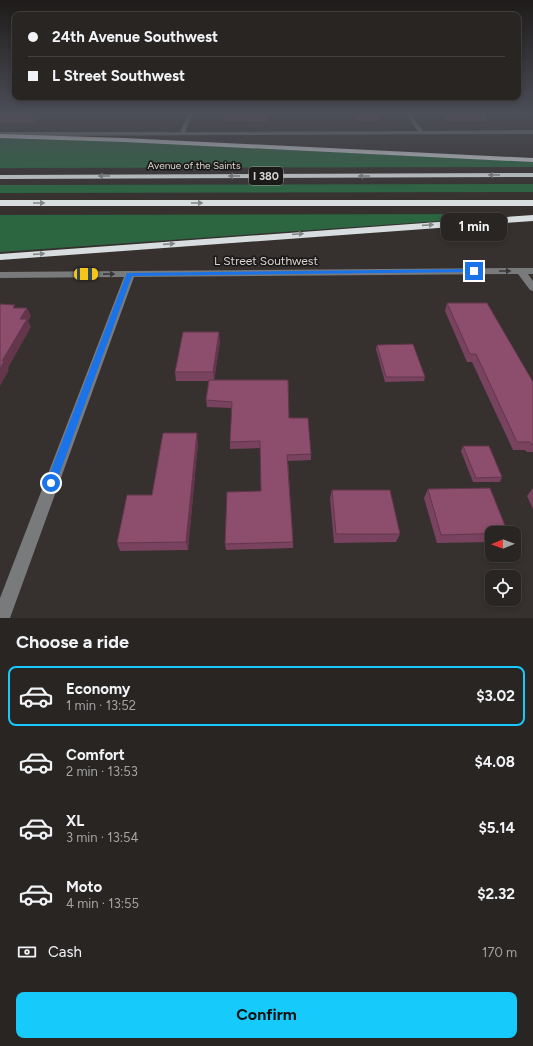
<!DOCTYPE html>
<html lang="en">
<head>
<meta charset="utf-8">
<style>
  :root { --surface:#282523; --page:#302d2b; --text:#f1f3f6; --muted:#a5a5a6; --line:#444241; --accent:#16cafb }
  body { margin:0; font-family:Figtree,sans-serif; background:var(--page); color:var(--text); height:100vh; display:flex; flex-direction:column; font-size:15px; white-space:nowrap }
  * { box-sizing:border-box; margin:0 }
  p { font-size:13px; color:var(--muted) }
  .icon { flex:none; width:22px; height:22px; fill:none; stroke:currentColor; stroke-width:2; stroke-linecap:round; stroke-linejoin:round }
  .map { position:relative; height:618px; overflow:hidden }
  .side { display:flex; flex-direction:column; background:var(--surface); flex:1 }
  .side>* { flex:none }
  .guide { position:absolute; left:12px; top:12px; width:509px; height:88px; border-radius:8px; box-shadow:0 2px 6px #0003,0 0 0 1px var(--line); display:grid; align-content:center; height:88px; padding:0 16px; background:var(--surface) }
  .needle { width:26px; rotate:269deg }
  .buttons { position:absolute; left:485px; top:526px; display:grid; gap:8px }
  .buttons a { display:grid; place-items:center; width:36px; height:36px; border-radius:8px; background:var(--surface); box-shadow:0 2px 6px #0003,0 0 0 1px var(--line); font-size:20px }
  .end { position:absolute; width:18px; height:18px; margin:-9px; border:5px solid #1a73e8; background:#fff; box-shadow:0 0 0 2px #fff }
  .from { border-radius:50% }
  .bubble { position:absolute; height:28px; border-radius:8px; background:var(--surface); box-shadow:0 2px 6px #0003,0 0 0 1px var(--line); font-size:13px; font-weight:700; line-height:28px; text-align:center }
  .car { position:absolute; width:12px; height:24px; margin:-12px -6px; border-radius:5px; box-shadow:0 0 3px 1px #0007; background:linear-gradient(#f5c518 24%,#345 0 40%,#f5c518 0 76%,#345 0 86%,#f5c518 0) }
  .guide b { display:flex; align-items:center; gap:14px; height:38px; font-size:15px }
  .guide b+b { border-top:1px solid var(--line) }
  .guide i { width:10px; height:10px; background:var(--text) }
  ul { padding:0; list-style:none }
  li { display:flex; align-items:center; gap:12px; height:60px; margin:0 8px 6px; padding:0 8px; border:2px solid transparent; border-radius:8px }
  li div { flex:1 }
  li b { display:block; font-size:15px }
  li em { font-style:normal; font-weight:700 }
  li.selected { border-color:var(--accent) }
  li>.icon { width:36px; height:36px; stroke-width:1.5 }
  h2 { padding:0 16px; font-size:18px; line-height:48px }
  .pay { display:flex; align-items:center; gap:10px; height:44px; padding:0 16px; font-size:15px }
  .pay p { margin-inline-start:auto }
  .cta { display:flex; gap:8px; margin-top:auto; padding:8px 16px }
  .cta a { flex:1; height:46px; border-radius:8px; background:var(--accent); color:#111; font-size:16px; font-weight:700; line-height:46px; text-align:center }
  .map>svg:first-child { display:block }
</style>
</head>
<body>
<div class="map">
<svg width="533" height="618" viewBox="0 0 533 618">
  <rect width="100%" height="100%" fill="#36312f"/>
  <g fill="#2b6641">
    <polygon points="0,138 127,142 533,162 533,167 0,168"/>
    <polygon points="533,184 533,192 0,193 0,185"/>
    <polygon points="494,214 497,217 0,252 0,215"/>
  </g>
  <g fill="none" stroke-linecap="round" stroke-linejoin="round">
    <g fill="#787a7b" fill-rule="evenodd">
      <polygon points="188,114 193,114 185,132 418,131 405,114 410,114 423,131 533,130 533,134 0,136 0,132 180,132"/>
      <polygon points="521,268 533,268 533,274 528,274 533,281 533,291 530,290 518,274 134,277 10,618 0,618 0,598 124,277 0,278 0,272"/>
    </g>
    <g fill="#d8dee0" fill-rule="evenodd">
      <polygon points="0,134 124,138 533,158 533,162 124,142 0,138"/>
      <polygon points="533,173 533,177 0,179 0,175"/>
      <rect x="0" y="200" width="533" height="6"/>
      <polygon points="533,215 533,221 0,260 0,254"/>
    </g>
  </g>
  <g fill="#79425e">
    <polygon points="0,114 44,114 34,123 0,123"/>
    <polygon points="268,114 267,122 224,121 224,116"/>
    <polygon points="348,114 379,114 380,115 379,121 356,121 354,116 349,116"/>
    <polygon points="440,114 485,114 487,116 485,121 447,121"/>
    <polygon points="447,303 533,382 533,452 527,452 525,450 513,450 472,362 467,362 445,311"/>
    <polygon points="220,341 214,380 289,418 311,454 311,460 288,461 293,542 293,548 226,550 225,544 261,491 260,448 230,449 230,442 232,408 207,407 206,400 209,381 176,381 175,372"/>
    <polygon points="377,345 425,377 424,381 385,382 376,349"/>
    <polygon points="198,442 188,550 120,551 117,543"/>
    <polygon points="463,446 502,477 500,482 473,482 461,451"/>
    <polygon points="533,488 533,509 527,496"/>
    <polygon points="428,489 492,533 492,542 437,543 424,498"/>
    <polygon points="332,490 400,534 396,542 334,543 330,498"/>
  </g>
  <g fill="#63364c">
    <polygon points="37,114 44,114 34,123 32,118"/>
    <polygon points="27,308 31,316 28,321 31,327 8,368 9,370 0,386 0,369 2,361 20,319"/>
    <polygon points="219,332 220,341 214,381 213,372"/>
    <polygon points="197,433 198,442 188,550 186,542"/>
  </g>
  <g fill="#8d4d6d" stroke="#63364c">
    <polygon points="0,114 37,114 32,118 0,118"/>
    <polygon points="225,114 268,114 267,116 224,116"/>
    <polygon points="356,114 379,114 380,115 357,115"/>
    <polygon points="446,114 485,114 487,116 448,116"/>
    <polygon points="447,303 487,303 533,382 533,445 532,445 530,442 517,442 476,354 470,354"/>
    <polygon points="0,304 15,305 13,308 27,308 20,319 27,319 2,361 4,361 0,369"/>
    <polygon points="183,332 219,332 213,372 175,372"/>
    <polygon points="413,344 425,377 386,377 377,345"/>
    <polygon points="209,380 288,380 289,418 308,418 311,454 287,455 293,542 225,544 227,492 261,491 260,441 230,442 232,402 206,400"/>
    <polygon points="163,433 197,433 186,542 117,543 127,495 152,495"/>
    <polygon points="463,446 489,446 502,477 476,478"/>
    <polygon points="490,488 508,533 441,535 428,489"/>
    <polygon points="332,490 390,490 400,534 336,534"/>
  </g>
  <defs><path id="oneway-solid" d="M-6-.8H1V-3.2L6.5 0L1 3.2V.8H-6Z"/></defs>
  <g fill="#838686">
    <use href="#oneway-solid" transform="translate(494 175) rotate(180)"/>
    <use href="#oneway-solid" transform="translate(104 176) rotate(180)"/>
    <use href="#oneway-solid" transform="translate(234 176) rotate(180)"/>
    <use href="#oneway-solid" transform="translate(364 176) rotate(180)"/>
    <use href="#oneway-solid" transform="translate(39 203)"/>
    <use href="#oneway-solid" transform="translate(197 203)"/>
    <use href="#oneway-solid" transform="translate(428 225) rotate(-4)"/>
    <use href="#oneway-solid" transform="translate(298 234) rotate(-4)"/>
    <use href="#oneway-solid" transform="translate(169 244) rotate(-4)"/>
    <use href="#oneway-solid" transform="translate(39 254) rotate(-4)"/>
  </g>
  <g fill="#383736">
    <use href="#oneway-solid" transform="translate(505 271)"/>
    <use href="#oneway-solid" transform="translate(109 274) rotate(-1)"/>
  </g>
  <linearGradient id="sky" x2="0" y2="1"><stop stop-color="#1e1b1a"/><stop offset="0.57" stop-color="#4c4e58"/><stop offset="1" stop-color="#4c4e58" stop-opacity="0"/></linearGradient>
  <rect width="533" height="200" fill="url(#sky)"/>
  <polygon fill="#1a73e8" points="474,269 476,270 476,272 132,276 56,483 54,486 51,488 48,486 46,483 127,273"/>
  <g text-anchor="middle" stroke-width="3.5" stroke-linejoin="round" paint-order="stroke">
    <g font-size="10" fill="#d8d5d3" stroke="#1c1a19">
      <text x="194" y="169">Avenue of the Saints</text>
    </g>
    <rect fill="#1c1a19" stroke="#a09d9b" stroke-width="1" x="249" y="167" width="34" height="18" rx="3"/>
    <g font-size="11" font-weight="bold" fill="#d8d5d3">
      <text x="266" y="180">I 380</text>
    </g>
    <g font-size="12" fill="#d8d5d3" stroke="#1c1a19">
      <text x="266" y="265">L Street Southwest</text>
    </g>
  </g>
</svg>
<div class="buttons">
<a><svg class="needle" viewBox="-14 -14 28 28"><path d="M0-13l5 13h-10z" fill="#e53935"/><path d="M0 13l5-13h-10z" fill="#a5a5a6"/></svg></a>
<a><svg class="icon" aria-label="locate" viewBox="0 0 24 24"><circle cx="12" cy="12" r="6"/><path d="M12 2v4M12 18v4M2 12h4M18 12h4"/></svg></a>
</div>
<i class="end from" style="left:51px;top:483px"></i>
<i class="end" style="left:474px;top:271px"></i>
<div class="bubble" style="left:441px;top:213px;width:66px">1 min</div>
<i class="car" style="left:86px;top:274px;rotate:89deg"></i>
<div class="guide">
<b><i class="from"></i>24th Avenue Southwest</b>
<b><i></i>L Street Southwest</b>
</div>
</div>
<section class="side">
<h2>Choose a ride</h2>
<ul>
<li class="selected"><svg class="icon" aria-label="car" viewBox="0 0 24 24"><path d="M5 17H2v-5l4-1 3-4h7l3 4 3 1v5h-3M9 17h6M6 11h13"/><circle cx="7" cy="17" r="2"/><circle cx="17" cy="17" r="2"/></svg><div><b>Economy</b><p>1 min · 13:52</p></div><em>$3.02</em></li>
<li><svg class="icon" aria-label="car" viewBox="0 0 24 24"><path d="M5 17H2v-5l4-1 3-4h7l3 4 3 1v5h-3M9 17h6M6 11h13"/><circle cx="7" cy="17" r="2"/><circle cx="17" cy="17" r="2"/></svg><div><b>Comfort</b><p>2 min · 13:53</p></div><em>$4.08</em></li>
<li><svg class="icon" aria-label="car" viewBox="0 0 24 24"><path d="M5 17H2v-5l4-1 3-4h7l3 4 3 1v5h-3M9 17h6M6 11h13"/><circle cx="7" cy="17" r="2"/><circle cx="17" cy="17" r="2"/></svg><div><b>XL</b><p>3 min · 13:54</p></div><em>$5.14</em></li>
<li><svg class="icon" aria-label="car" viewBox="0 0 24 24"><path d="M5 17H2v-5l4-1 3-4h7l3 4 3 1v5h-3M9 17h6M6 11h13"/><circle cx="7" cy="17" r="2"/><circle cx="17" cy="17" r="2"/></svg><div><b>Moto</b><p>4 min · 13:55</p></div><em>$2.32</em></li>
</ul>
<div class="pay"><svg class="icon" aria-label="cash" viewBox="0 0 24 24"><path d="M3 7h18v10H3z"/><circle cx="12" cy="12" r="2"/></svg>Cash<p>170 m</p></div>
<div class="cta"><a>Confirm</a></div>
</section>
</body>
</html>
